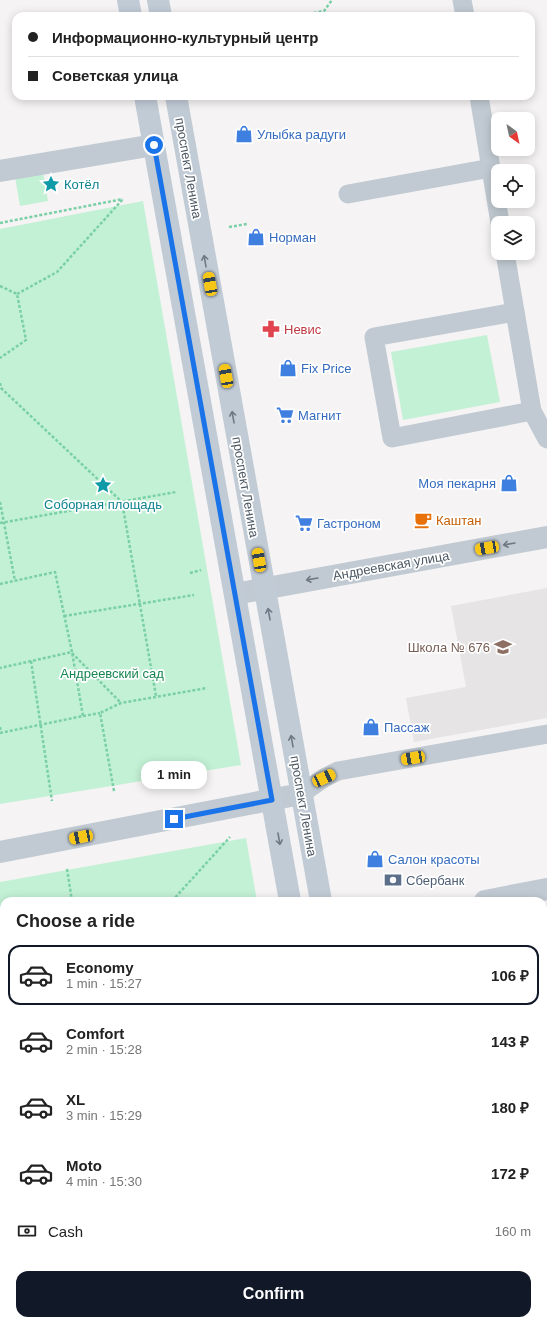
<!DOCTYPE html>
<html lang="en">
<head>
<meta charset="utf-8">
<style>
  :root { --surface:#fff; --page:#f6f6f6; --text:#222; --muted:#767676; --line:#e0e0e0; --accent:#111827 }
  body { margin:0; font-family:Arial,sans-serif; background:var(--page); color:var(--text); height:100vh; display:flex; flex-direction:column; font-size:15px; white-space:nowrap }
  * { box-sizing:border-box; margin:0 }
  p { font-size:13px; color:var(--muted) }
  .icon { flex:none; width:22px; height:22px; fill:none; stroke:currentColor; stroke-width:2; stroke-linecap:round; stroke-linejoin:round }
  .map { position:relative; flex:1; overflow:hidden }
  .drawer { position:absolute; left:0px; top:897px; width:547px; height:428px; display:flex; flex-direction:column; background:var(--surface); border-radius:12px 12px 0 0; box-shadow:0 2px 10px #0003 }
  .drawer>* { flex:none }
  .hud { position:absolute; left:12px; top:12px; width:523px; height:88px; border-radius:12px; box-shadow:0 2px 10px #0003; display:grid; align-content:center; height:88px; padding:0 16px; background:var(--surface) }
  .needle { width:26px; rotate:147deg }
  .controls { position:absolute; left:491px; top:112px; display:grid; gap:8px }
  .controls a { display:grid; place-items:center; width:44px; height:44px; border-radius:8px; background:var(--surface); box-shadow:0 2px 10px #0003; font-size:20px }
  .end { position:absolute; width:18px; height:18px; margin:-9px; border:5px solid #1a73e8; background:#fff; box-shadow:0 0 0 2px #fff }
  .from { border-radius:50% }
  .bubble { position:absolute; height:28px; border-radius:12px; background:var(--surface); box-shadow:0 2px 10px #0003; font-size:13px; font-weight:600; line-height:28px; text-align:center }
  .car { position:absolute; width:12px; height:24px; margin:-12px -6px; border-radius:5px; box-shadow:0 0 3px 1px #0007; background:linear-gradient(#f5c518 24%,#345 0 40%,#f5c518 0 76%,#345 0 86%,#f5c518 0) }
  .hud b { display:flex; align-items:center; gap:14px; height:38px; font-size:15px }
  .hud b+b { border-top:1px solid var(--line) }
  .hud i { width:10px; height:10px; background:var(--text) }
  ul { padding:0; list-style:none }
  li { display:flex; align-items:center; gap:12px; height:60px; margin:0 8px 6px; padding:0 8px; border:2px solid transparent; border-radius:12px }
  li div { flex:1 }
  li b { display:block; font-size:15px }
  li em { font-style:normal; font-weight:600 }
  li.current { border-color:var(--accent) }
  li>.icon { width:36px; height:36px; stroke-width:1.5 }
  h2 { padding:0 16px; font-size:18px; line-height:48px }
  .pay { display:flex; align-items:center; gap:10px; height:44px; padding:0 16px; font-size:15px }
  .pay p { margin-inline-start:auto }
  .action { display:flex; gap:8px; margin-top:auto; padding:8px 16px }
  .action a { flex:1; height:46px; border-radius:12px; background:var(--accent); color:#fff; font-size:16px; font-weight:600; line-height:46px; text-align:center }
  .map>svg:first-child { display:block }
</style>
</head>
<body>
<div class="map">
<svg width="547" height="1325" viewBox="0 0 547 1325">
  <rect width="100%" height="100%" fill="#f5f3f3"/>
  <polygon fill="#fdf9ef" points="4,1119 4,1321 336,1321 337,1325 0,1325 0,1120"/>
  <g fill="#e6e4e5">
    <polygon points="547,588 547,718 414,742 406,698 466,687 451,606"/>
    <polygon points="543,946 547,946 547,1152 543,1153"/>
  </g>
  <g fill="#c3f1d5">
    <polygon points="43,172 48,201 20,206 15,177"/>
    <polygon points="143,201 241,765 0,804 0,229"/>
    <polygon points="487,335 500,402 403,420 391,352"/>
    <polygon points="246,838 257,901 4,901 4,1087 0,1088 0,882"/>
    <polygon points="547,963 547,1034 543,1034 543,964"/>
  </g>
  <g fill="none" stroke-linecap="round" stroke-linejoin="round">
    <g stroke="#7ad0a6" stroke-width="2.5" stroke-dasharray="3 2" stroke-linecap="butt">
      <polyline points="299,16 324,11 332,0"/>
      <polyline points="0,223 123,199"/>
      <polyline points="229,227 247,224"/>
      <polyline points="0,286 17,294 26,340 0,358"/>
      <polyline points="17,294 57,272 123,199"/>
      <polyline points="0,383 1,388 122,502 156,696"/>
      <polyline points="0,502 15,581"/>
      <polyline points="0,523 176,492"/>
      <polyline points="190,573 201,570"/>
      <polyline points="0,584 55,572 72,652 0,668"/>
      <polyline points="64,616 194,595"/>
      <polyline points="72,653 121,703"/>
      <polyline points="31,661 52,801"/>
      <polyline points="83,716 100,713"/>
      <polyline points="0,727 1,733"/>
      <polyline points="0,733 83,716 72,652"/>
      <polyline points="114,791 100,713 121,703 207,688"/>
      <polyline points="67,869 72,901"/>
      <polyline points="172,901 230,837"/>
      <polyline points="543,932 547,931"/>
      <polyline points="0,946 4,945"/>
      <polyline points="0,997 2,1011 4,1011"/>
      <polyline points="0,1107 4,1106"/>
      <polyline points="140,1321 141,1325"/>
    </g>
    <g stroke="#c1cad2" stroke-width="19">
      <polyline points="462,0 465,16"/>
      <polyline points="479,96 500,223"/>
      <polyline points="348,194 491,168"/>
      <polyline points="505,253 532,411 547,439"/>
      <polyline points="515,312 374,337 392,438 532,411"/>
      <polyline points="301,794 324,778 338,771 547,734"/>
      <polyline points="525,1321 525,1325"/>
    </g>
    <polyline stroke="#c1cad2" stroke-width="22" points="0,171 154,145"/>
    <g stroke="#c1cad2" stroke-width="22">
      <polyline points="235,594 547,537"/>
      <polyline points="485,901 547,889"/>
    </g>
    <g stroke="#c1cad2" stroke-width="22">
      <polyline points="0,852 301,794"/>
      <polyline points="543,1187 547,1187"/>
    </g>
    <g stroke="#c1cbd6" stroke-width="22">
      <polyline points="128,0 131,16"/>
      <polyline points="158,0 161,16"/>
      <polyline points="145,96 290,901"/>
      <polyline points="176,96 321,901"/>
      <polyline points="365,1321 366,1325"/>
      <polyline points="397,1321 397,1325"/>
    </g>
  </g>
  <defs><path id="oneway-shaft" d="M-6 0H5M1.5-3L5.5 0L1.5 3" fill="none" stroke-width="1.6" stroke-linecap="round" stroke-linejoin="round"/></defs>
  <g stroke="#6e7984">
    <use href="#oneway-shaft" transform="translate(205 261) rotate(-100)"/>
    <use href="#oneway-shaft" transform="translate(233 417) rotate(-100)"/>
    <use href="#oneway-shaft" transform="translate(269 614) rotate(-100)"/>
    <use href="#oneway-shaft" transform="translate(292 741) rotate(-100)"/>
    <use href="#oneway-shaft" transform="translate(279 839) rotate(80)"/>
  </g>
  <g stroke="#6e7983">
    <use href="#oneway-shaft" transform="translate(509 544) rotate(170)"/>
    <use href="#oneway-shaft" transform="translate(312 579) rotate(170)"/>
  </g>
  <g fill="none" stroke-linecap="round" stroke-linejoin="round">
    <polyline stroke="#1a73e8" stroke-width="5" points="154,145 272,800 174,819"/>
  </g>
  <defs>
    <g id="shop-bare" transform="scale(1.38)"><path d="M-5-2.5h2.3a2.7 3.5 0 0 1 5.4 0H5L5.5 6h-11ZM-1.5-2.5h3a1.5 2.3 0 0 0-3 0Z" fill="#3f7fe0" stroke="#fff" stroke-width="2.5" paint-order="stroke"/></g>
    <g id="sight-bare" transform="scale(1.38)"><path d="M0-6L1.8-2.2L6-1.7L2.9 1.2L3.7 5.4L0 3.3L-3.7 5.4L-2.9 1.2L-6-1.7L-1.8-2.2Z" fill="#0f9aa8" stroke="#fff" stroke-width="2.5" paint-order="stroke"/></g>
    <g id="pharmacy-bare" transform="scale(1.38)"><path d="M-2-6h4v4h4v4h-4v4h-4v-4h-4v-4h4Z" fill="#e0444e" stroke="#fff" stroke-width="2.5" paint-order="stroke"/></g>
    <g id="supermarket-bare" transform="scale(1.38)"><path d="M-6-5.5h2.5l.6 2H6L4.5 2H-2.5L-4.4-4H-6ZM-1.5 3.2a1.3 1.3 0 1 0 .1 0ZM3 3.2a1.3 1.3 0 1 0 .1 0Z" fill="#3f7fe0" stroke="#fff" stroke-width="2.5" paint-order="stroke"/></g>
    <g id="cafe-bare" transform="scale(1.38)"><path d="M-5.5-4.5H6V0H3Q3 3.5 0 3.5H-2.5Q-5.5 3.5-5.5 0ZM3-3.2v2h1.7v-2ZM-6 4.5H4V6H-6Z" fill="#e8710a" stroke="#fff" stroke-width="2.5" paint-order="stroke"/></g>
    <g id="school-bare" transform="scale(1.38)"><path d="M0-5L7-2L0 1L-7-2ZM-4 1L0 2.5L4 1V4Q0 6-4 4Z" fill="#8d6e63" stroke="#fff" stroke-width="2.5" paint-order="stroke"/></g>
    <g id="bank-bare" transform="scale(1.38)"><path d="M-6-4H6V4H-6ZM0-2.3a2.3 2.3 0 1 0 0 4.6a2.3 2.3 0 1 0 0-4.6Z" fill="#5c6f8a" stroke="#fff" stroke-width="2.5" paint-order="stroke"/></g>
  </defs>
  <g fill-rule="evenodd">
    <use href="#shop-bare" x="244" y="134"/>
    <use href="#sight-bare" x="51" y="184"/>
    <use href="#shop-bare" x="256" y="237"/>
    <use href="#pharmacy-bare" x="271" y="329"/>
    <use href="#shop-bare" x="288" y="368"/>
    <use href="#supermarket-bare" x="285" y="415"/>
    <use href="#shop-bare" x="509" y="483"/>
    <use href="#sight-bare" x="103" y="485"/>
    <use href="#cafe-bare" x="423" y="520"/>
    <use href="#supermarket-bare" x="304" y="523"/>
    <use href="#school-bare" x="503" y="647"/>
    <use href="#shop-bare" x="371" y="727"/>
    <use href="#shop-bare" x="375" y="859"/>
    <use href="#bank-bare" x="393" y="880"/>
  </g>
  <g text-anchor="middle" stroke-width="3.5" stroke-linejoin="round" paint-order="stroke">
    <g font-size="13" fill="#366cbe" stroke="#fff" text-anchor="start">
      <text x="257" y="139">Улыбка радуги</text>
      <text x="269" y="242">Норман</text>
      <text x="301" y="373">Fix Price</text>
      <text x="298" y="420">Магнит</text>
      <text x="496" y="488" text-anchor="end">Моя пекарня</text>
      <text x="317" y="528">Гастроном</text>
      <text x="384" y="732">Пассаж</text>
      <text x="388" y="864">Салон красоты</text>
    </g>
    <g font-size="13" fill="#4a5661" stroke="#fff">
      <text transform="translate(189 168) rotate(80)" y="5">проспект Ленина</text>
      <text transform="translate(246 487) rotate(80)" y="5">проспект Ленина</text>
      <text transform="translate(391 565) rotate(-10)" y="5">Андреевская улица</text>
      <text transform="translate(304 806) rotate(80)" y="5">проспект Ленина</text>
    </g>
    <g font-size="13" fill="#0d838f" stroke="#fff" text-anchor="start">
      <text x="64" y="189">Котёл</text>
      <text x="103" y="509" text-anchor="middle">Соборная площадь</text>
    </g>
    <g font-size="13" fill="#be3a42" stroke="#fff" text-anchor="start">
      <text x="284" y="334">Невис</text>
    </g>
    <g font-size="13" fill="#c56008" stroke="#fff" text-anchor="start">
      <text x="436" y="525">Каштан</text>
    </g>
    <g font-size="13" fill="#785e54" stroke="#fff" text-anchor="end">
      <text x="490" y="652">Школа № 676</text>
    </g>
    <g font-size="13" fill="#17864f" stroke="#fff">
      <text x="112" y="678">Андреевский сад</text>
    </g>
    <g font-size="13" fill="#4e5e75" stroke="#fff" text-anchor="start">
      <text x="406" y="885">Сбербанк</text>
    </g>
  </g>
</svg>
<div class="controls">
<a><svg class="needle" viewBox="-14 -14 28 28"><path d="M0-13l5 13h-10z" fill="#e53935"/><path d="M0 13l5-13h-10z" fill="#767676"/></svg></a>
<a><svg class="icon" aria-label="locate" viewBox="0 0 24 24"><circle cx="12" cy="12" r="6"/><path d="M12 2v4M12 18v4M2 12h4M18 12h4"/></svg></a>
<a><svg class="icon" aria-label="layers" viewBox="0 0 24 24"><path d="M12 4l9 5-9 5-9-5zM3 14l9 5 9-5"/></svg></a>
</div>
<i class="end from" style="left:154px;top:145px"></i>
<i class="end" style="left:174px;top:819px"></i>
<div class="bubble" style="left:141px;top:761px;width:66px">1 min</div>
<i class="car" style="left:210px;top:284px;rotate:350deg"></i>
<i class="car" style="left:226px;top:376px;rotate:350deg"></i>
<i class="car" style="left:487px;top:548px;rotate:260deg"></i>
<i class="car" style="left:259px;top:560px;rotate:350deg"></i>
<i class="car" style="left:413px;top:758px;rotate:260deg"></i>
<i class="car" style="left:324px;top:778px;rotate:65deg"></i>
<i class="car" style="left:81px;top:837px;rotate:259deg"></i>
<div class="hud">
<b><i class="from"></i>Информационно-культурный центр</b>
<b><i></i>Советская улица</b>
</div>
<section class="drawer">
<h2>Choose a ride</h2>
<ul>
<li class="current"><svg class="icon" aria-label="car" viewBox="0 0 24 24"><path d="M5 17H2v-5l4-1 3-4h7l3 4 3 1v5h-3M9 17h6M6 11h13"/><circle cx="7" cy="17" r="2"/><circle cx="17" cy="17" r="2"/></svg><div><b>Economy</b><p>1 min · 15:27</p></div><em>106 ₽</em></li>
<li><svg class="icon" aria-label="car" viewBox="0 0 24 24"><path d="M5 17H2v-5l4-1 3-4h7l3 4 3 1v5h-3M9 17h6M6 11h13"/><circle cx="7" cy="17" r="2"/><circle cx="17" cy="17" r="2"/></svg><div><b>Comfort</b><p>2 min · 15:28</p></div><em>143 ₽</em></li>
<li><svg class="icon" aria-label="car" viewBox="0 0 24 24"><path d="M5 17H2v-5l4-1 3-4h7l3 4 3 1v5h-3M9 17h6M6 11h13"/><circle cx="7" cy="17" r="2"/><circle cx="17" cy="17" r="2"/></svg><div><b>XL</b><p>3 min · 15:29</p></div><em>180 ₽</em></li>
<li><svg class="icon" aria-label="car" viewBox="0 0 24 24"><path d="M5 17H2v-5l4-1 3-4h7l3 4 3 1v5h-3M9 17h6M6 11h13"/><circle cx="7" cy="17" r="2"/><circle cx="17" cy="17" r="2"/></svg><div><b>Moto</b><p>4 min · 15:30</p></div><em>172 ₽</em></li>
</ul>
<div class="pay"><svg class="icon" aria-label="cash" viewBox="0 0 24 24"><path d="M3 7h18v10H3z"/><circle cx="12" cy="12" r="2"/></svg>Cash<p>160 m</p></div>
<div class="action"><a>Confirm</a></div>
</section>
</div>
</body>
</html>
